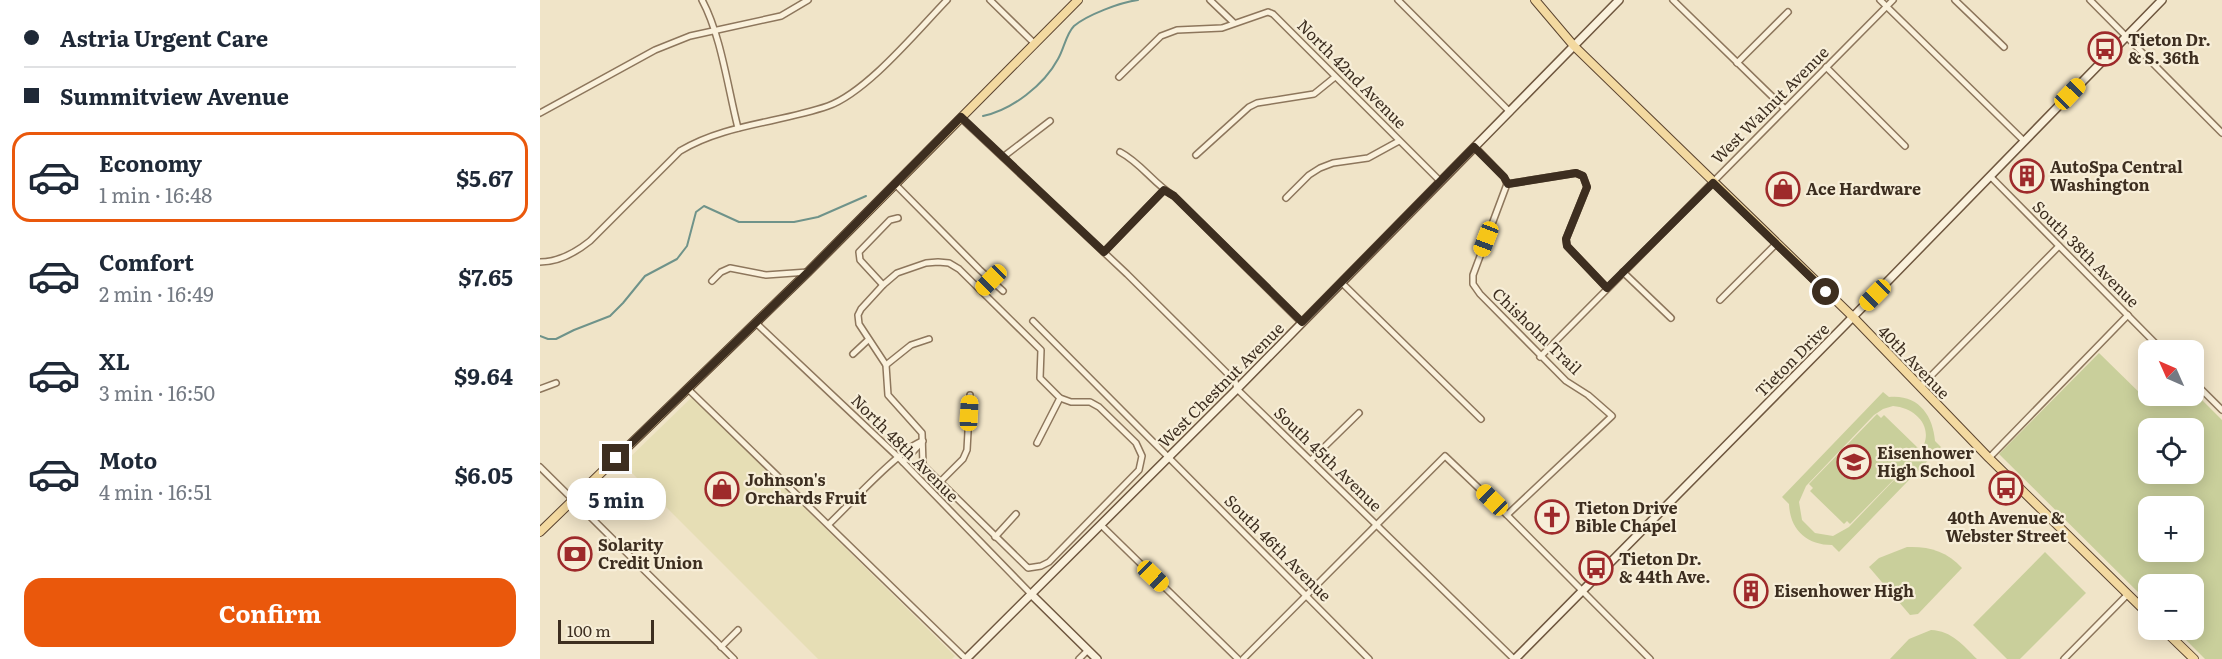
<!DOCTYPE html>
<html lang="en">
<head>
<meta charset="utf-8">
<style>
  :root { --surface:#fff; --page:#f6f6f7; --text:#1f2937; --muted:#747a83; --line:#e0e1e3; --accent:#ea580c }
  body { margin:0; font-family:Literata,serif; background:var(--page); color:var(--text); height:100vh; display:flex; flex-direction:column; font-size:22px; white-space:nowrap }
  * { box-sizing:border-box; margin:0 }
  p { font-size:20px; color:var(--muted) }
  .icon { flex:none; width:33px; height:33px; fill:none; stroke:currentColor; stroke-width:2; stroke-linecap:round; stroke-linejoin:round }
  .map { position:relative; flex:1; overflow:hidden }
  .drawer { display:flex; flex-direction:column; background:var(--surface); width:540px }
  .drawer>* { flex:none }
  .hud { display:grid; align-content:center; height:132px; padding:0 24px; background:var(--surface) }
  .needle { width:39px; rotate:315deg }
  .controls { position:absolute; left:1598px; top:340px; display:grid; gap:12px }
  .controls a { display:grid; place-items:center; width:66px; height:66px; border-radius:12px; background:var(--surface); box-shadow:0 3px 15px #0003; font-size:30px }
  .scale { position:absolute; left:18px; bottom:15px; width:96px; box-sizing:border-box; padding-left:6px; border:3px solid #3d2e20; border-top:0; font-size:16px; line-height:21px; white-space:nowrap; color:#3d2e20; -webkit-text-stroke:4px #f7eed8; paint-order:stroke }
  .end { position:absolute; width:27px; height:27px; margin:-14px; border:8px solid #3d2e20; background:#fff; box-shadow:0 0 0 3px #fff }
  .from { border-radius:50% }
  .bubble { position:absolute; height:42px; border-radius:18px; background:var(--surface); box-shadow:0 3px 15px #0003; font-size:20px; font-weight:700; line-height:42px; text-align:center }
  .car { position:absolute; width:18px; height:36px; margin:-18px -9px; border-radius:8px; box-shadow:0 0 4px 2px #0007; background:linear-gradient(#f5c518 24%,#345 0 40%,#f5c518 0 76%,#345 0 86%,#f5c518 0) }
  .hud b { display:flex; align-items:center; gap:21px; height:57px; font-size:22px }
  .hud b+b { border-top:2px solid var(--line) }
  .hud i { width:15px; height:15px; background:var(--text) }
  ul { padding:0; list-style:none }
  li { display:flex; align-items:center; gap:18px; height:90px; margin:0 12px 9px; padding:0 12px; border:3px solid transparent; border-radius:18px }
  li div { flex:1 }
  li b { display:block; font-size:22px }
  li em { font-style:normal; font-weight:700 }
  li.on { border-color:var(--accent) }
  li>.icon { width:54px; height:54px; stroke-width:1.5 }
  .primary-button { display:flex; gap:12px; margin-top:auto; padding:12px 24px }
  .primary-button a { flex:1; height:69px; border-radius:18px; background:var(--accent); color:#fff; font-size:24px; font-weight:700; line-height:69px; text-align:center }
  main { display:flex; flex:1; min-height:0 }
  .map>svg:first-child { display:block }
</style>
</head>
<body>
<main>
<section class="drawer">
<div class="hud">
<b><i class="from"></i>Astria Urgent Care</b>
<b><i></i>Summitview Avenue</b>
</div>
<ul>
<li class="on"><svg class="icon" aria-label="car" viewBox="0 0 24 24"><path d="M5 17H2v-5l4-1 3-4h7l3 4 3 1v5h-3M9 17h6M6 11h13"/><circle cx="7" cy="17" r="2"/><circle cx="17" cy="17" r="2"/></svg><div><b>Economy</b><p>1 min · 16:48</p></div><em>$5.67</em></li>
<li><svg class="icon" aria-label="car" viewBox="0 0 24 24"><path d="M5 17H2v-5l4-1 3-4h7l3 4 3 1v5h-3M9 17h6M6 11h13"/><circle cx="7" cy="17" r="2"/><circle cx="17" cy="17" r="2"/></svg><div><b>Comfort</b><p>2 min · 16:49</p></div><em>$7.65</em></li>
<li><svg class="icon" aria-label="car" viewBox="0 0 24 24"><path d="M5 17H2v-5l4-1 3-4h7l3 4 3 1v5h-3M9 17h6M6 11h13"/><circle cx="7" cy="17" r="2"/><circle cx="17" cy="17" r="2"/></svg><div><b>XL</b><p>3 min · 16:50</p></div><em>$9.64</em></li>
<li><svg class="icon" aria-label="car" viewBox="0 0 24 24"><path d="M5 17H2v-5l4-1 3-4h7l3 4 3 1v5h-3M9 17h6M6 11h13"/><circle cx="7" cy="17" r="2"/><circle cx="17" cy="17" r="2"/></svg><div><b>Moto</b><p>4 min · 16:51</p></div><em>$6.05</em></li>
</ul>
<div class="primary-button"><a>Confirm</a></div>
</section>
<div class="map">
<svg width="1682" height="659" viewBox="0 0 1682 659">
  <rect width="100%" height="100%" fill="#f0e4c8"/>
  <polygon fill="#e6deb5" points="152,397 415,656 412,659 278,659 83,464"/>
  <g fill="#c9cf9b" fill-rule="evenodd">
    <path d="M1559,353L1607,400L1612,396H1621L1627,402L1634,396H1653V391L1682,420V659H1665L1636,630H1653V585H1608V602L1459,454ZM1608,429H1653V474H1608ZM1608,507H1653V552H1608Z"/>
    <path d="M1343,392L1349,397C1378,394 1393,415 1395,441L1401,447L1299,552L1292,545C1267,545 1250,530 1249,504L1242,497ZM1353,406C1379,408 1397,432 1378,454L1375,451L1378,448L1344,415L1341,418L1337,414L1269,484L1273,488L1270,491L1304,524L1307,521L1310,524L1377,456L1309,527L1293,536L1275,533L1262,520L1259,502L1266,486L1334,415L1343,409Z"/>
    <path d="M1367,547C1388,546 1407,551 1422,568L1378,614L1370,615L1329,567L1339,558Z"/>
    <polygon points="1505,552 1546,593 1480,659 1467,659 1433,625"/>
    <path d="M1391,630C1412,631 1423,645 1437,659H1350L1369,639Z"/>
  </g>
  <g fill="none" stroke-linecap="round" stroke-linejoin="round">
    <g stroke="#6f938a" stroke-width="2">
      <path d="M443,116C472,110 504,85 518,59C524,49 526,34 534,26C547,15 581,2 598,0"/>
      <polyline points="0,336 8,339 16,339 34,330 70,316 83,303 105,276 137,259 147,246 156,212 164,206 199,222 254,222 278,217 326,196"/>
    </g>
    <g stroke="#8d765c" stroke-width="8">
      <g id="street">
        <path d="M162,0C181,35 188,89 198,128"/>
        <polyline points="450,0 495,44"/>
        <polyline points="670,0 694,23"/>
        <polyline points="858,0 970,112"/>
        <polyline points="1133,0 1245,109"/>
        <polyline points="1340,0 1484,141"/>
        <polyline points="1415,0 1464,47"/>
        <polyline points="1550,0 1682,133"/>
        <polyline points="1197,63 1248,12"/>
        <polyline points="1286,67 1365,146"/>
        <polyline points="579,77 621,36 637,30 682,28 728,12 733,14 900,181"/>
        <polyline points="0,113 115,50 150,36 241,16 268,0"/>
        <polyline points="421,118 587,274 695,381 697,389 974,659"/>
        <polyline points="935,147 964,177 967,184"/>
        <path d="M580,152C601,163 614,184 634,196L762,323"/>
        <polyline points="656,155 709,107 717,103 774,94 795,77"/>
        <polyline points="463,157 510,121"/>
        <polyline points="1450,176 1623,351"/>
        <polyline points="967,184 1036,173 1043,176 1047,187 1026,239 1027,246 1067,288"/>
        <polyline points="356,185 440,270 463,291"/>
        <polyline points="746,198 769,175 780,168 793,163 828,158 859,141"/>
        <polyline points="564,252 624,190"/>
        <path d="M0,262C19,262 35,253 50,241L140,151C185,124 239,123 288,106C327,92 377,31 407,0"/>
        <polygon points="398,262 409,263 419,269 501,350 500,378 520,398 531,402 550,402 559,407 596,443 602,456 599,470 509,562 501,566 488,568 383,465 382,433 348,395 346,365 319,324 318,315 321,309 343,285 357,273 386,263"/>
        <polyline points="1083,272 1131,318"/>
        <polyline points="172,281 181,272 190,268 226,275 268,272"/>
        <polyline points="802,283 941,419"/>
        <polyline points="343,285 320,260 319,252 350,220 358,218"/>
        <polyline points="1180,300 1236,244"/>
        <polyline points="493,321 829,659"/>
        <polyline points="216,323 358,457 492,595"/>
        <polyline points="313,354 328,340"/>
        <polyline points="1000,357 1353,0"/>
        <polyline points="346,365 371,345 389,339"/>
        <polyline points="1653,381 1682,410"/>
        <polyline points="1380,387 1519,246"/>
        <polyline points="0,389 16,383"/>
        <polyline points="148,389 426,659"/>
        <polyline points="497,443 520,398"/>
        <polyline points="1449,458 1588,315"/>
        <polyline points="771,460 819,413"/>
        <polyline points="0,467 194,659"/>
        <polyline points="400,482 423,459 427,450 430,395"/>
        <polyline points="967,515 1072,416 1048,395 1026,381 940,294 933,284 933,275 967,184"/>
        <path d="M289,524C307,507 363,446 383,441L363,462"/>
        <polyline points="561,525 698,659"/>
        <polyline points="455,537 476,514"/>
        <polyline points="181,647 198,630"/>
        <polyline points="539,659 548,650"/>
        <polyline points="703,659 905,456 967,515 1110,659"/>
        <polyline points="1524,659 1588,594"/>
      </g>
    </g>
    <g stroke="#6f573f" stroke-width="10">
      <g id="secondary">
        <polyline points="492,595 557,659"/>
        <polyline points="426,659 697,389 1079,0"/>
        <polyline points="975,659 1305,325 1622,0"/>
      </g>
    </g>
    <g stroke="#5b4430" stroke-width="10">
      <g id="primary">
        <polyline points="995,0 1034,46 1313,317 1449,458 1608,614"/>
        <polyline points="0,532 268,272 538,0"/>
        <polyline points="1624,630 1654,659"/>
      </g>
    </g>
    <use href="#street" stroke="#faf1dc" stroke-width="5"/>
    <use href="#secondary" stroke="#faf1dc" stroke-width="7"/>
    <use href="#primary" stroke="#f3d9a0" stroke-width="8"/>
  </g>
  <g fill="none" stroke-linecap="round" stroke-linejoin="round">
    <polyline stroke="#3d2e20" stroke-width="8" points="76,458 268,272 421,117 564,252 624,190 634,196 762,322 934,147 964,177 968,184 1036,173 1043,176 1047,187 1026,239 1027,246 1067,288 1173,183 1286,292"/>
  </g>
  <defs>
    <g id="bus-ring" transform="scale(1.725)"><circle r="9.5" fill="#f7eed8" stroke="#9e2a2b" stroke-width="1.5"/><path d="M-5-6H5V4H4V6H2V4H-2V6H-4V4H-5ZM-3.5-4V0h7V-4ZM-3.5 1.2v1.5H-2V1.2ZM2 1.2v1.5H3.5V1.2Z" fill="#9e2a2b"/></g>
    <g id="building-ring" transform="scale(1.725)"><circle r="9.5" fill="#f7eed8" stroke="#9e2a2b" stroke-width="1.5"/><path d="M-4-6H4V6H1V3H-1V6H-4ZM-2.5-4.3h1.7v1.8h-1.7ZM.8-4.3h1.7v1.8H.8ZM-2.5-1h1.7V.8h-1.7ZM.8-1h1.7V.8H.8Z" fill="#9e2a2b"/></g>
    <g id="shop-ring" transform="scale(1.725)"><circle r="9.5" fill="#f7eed8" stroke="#9e2a2b" stroke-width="1.5"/><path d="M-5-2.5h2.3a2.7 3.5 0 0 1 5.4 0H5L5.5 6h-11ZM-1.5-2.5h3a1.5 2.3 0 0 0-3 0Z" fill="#9e2a2b"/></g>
    <g id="school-ring" transform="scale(1.725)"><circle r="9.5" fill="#f7eed8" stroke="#9e2a2b" stroke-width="1.5"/><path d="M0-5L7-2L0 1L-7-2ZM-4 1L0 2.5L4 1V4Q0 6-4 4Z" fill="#9e2a2b"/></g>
    <g id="church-ring" transform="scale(1.725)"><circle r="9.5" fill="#f7eed8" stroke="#9e2a2b" stroke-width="1.5"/><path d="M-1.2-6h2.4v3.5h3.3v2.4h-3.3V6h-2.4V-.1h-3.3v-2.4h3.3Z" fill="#9e2a2b"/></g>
    <g id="bank-ring" transform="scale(1.725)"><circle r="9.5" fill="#f7eed8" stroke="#9e2a2b" stroke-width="1.5"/><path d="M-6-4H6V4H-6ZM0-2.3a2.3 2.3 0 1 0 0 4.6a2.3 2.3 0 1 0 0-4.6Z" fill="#9e2a2b"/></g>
  </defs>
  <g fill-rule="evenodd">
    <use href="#bus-ring" x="1565" y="49"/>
    <use href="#building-ring" x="1487" y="176"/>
    <use href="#shop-ring" x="1243" y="189"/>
    <use href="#school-ring" x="1314" y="462"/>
    <use href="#bus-ring" x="1466" y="488"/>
    <use href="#shop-ring" x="182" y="489"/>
    <use href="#church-ring" x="1012" y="517"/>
    <use href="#bank-ring" x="35" y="554"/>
    <use href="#bus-ring" x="1056" y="568"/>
    <use href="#building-ring" x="1211" y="591"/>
  </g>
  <g text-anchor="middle" stroke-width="4.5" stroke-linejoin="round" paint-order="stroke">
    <g font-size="16" font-weight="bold" fill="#3d2e20" stroke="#f7eed8" text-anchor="start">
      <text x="1588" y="46">Tieton Dr.<tspan x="1588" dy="18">&amp; S. 36th</tspan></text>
      <text x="1510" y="173">AutoSpa Central<tspan x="1510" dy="18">Washington</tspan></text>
      <text x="1266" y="195">Ace Hardware</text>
      <text x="1337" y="459">Eisenhower<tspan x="1337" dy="18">High School</tspan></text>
      <text x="205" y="486">Johnson's<tspan x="205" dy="18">Orchards Fruit</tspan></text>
      <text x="1035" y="514">Tieton Drive<tspan x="1035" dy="18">Bible Chapel</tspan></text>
      <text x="1466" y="524" text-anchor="middle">40th Avenue &amp;<tspan x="1466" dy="18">Webster Street</tspan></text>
      <text x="58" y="551">Solarity<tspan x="58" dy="18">Credit Union</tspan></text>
      <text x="1079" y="565">Tieton Dr.<tspan x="1079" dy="18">&amp; 44th Ave.</tspan></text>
      <text x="1234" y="597">Eisenhower High</text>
    </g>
    <g font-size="16" fill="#3d2e20" stroke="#f7eed8">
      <text transform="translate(812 74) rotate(45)" y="6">North 42nd Avenue</text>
      <text transform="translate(1230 105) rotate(-45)" y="6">West Walnut Avenue</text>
      <text transform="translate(1546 254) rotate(45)" y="6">South 38th Avenue</text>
      <text transform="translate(997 331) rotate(44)" y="6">Chisholm Trail</text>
      <text transform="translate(1252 360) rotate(-45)" y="6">Tieton Drive</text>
      <text transform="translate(1374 362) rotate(46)" y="6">40th Avenue</text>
      <text transform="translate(681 385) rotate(-45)" y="6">West Chestnut Avenue</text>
      <text transform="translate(365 448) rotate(45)" y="6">North 48th Avenue</text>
      <text transform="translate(788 459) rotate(44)" y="6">South 45th Avenue</text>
      <text transform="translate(738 548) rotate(45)" y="6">South 46th Avenue</text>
    </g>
  </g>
</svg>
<div class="controls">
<a><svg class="needle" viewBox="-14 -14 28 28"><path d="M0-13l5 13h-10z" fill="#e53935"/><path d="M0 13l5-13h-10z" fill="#747a83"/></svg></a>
<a><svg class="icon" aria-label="locate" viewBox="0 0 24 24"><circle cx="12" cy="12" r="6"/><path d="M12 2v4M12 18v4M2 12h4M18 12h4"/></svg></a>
<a>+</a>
<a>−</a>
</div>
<div class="scale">100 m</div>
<i class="end from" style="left:1286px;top:292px"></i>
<i class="end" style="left:76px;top:458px"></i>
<div class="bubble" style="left:27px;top:478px;width:99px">5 min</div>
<i class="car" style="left:1530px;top:94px;rotate:44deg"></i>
<i class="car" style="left:946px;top:239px;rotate:201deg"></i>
<i class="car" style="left:451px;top:280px;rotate:225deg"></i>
<i class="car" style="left:1335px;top:295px;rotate:225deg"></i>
<i class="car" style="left:429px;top:413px;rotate:3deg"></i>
<i class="car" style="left:952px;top:500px;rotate:314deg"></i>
<i class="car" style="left:613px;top:576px;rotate:134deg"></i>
</div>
</main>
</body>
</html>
